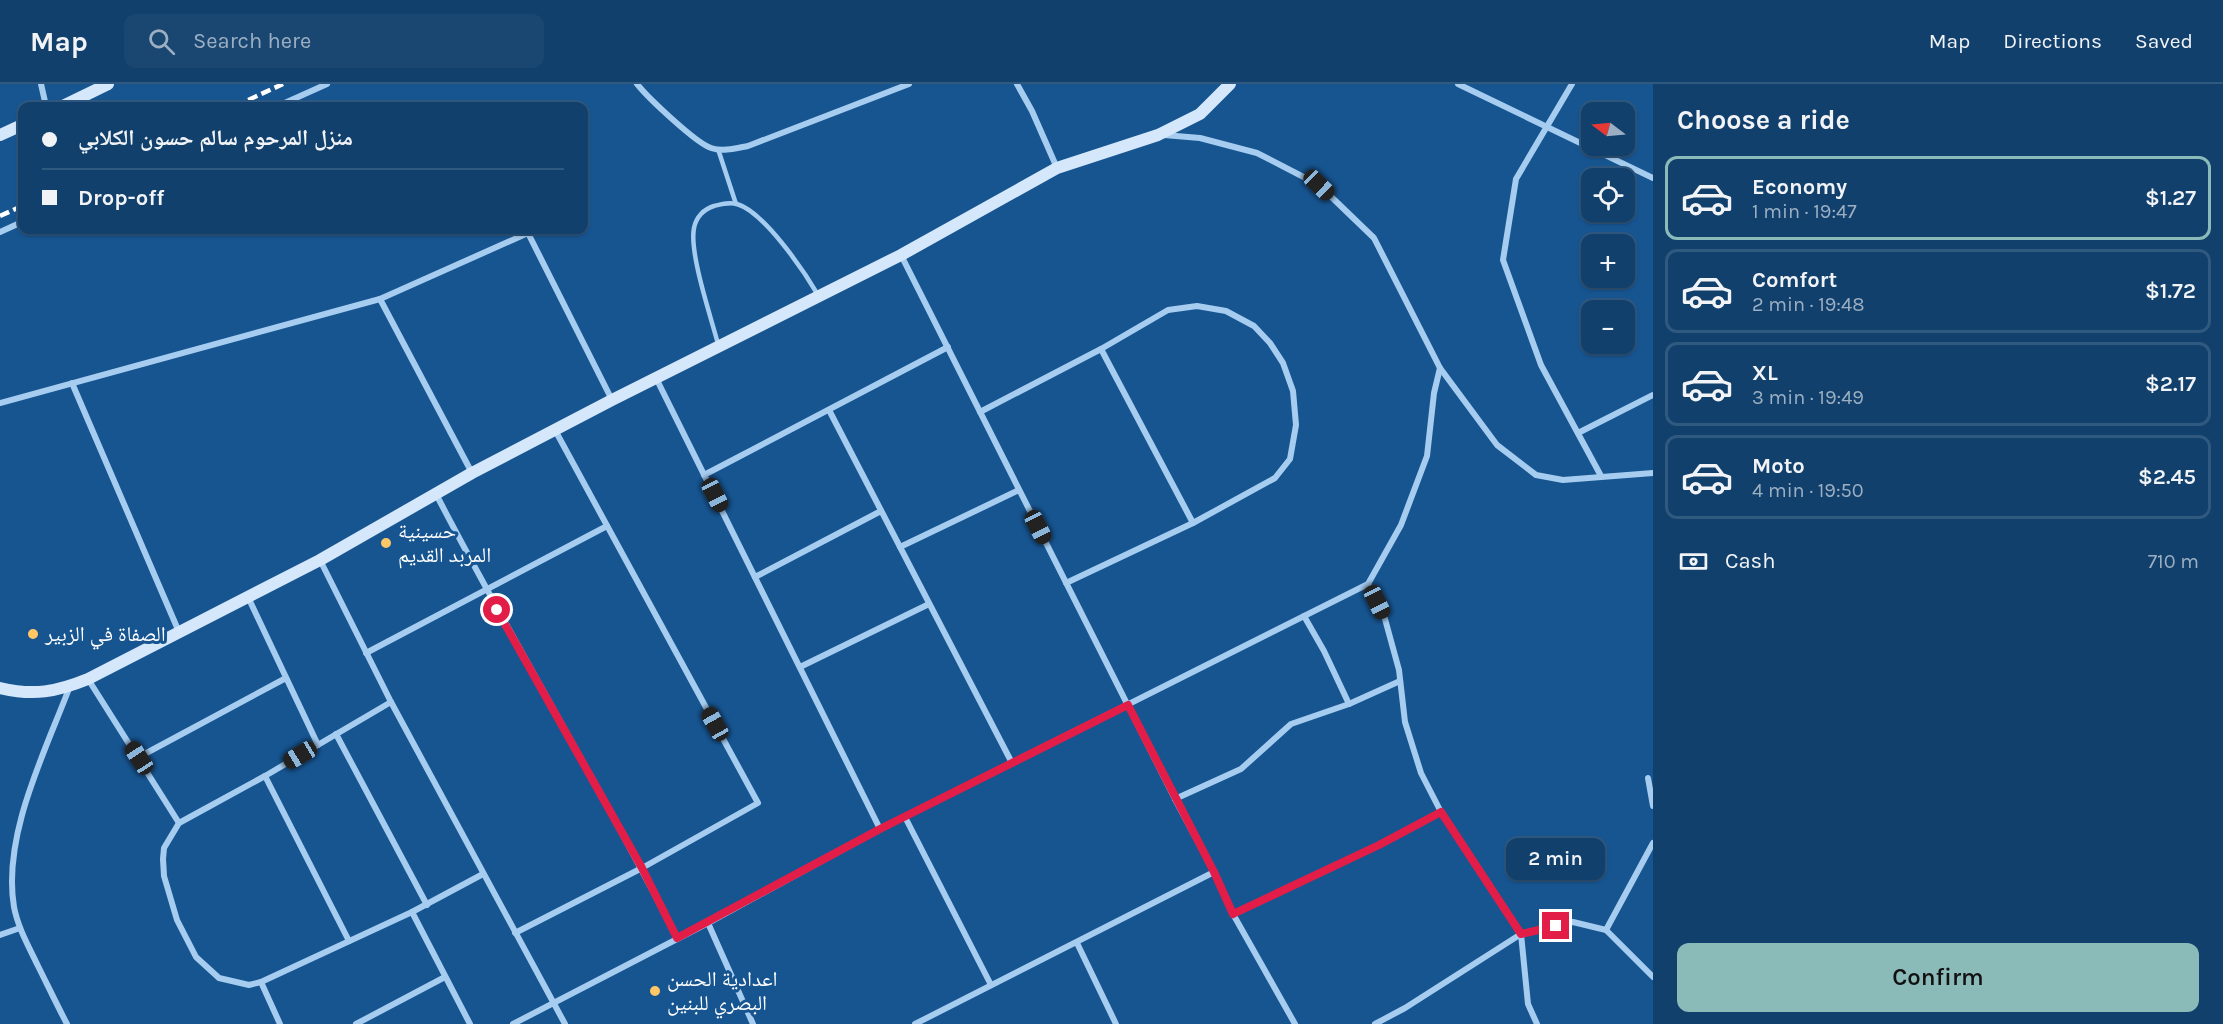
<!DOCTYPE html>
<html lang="en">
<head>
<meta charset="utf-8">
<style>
  :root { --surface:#11406d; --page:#1a4772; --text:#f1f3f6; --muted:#9cafc2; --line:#305980; --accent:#8bbbb9 }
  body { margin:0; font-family:Karla,"Noto Naskh Arabic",sans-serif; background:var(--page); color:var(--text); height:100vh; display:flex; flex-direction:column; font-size:22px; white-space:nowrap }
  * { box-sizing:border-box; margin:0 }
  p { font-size:20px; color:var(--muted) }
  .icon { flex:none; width:33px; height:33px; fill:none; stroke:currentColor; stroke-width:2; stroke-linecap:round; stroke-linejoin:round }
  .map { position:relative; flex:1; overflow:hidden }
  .panel { display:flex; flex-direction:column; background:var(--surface); width:570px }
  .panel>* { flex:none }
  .top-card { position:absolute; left:18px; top:18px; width:570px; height:132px; border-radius:12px; box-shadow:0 2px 4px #0004,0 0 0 2px var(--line); display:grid; align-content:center; height:132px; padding:0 24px; background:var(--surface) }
  .needle { width:39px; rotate:286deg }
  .tools { position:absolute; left:1581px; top:18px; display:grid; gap:12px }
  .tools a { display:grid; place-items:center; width:54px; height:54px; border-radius:12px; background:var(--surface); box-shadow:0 2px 4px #0004,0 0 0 2px var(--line); font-size:30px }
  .end { position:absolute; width:27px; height:27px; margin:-14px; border:8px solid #e11d48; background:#fff; box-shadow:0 0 0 3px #fff }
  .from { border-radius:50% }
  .bubble { position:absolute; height:42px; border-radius:12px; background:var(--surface); box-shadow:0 2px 4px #0004,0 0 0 2px var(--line); font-size:20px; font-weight:600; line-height:42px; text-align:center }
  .car { position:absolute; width:18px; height:36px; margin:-18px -9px; border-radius:8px; box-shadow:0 0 4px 2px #0007; background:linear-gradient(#222 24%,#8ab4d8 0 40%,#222 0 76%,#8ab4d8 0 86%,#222 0) }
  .top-card b { display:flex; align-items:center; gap:21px; height:57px; font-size:22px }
  .top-card b+b { border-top:2px solid var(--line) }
  .top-card i { width:15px; height:15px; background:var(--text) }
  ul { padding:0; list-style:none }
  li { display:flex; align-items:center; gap:18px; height:84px; margin:0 12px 9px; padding:0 12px; border:3px solid var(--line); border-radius:12px }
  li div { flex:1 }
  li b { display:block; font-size:22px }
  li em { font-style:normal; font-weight:600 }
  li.active { border-color:var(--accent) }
  li>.icon { width:54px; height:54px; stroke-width:1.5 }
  h2 { padding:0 24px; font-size:27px; line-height:72px }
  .pay { display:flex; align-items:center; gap:15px; height:66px; padding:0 24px; font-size:22px }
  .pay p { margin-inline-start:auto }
  .cta { display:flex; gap:12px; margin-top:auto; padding:12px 24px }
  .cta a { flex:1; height:69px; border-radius:12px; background:var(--accent); color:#111; font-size:24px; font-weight:600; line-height:69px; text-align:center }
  header { display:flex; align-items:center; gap:36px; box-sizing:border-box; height:84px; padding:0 30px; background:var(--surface); border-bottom:2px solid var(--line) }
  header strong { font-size:28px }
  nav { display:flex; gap:33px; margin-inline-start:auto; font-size:21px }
  .search { width:420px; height:54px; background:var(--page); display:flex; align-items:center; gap:15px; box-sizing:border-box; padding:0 21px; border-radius:12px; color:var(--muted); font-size:22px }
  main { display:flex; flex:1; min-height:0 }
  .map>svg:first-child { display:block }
</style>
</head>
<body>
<header>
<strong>Map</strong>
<div class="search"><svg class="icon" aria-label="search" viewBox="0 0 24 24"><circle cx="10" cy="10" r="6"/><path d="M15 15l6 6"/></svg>Search here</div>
<nav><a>Map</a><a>Directions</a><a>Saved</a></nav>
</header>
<main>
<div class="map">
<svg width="1653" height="940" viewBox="0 0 1653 940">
  <rect width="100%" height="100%" fill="#175591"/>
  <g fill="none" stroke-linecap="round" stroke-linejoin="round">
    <g stroke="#a6cdf0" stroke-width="4.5">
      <polyline points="718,65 736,120"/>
      <path d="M718,260C711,233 689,169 694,144C696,133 704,125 714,122C722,120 729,118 737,120C764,128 804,187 818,211"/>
    </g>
    <g stroke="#a6cdf0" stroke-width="6">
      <polyline points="41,0 46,22"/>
      <path d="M637,0C648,14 696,59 711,64C723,68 737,64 748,62L909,0"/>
      <polyline points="1017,0 1032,27 1057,84"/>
      <polyline points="1458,0 1653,94"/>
      <polyline points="1572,0 1516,95 1503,176 1541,281 1601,392"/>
      <polyline points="278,22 327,0"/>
      <polyline points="1164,51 1200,54 1257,69 1319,101 1374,154 1440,284 1497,361 1536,391 1563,396 1653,389"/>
      <polyline points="527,147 612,316"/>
      <polyline points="0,148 22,138"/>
      <polyline points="901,171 1175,715 1214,788 1233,830 1295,940"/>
      <polyline points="380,215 472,389"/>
      <polyline points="1101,265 1193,439"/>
      <polyline points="656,294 880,745"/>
      <polyline points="72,299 179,548"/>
      <polyline points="0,319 380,215 528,149"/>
      <polyline points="829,326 1012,679"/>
      <polyline points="980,328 1101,265 1168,226 1197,222 1226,227 1254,242 1270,259 1283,279 1293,307 1296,341 1290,375 1275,394 1193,439 1066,499"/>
      <polyline points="1578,349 1653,311"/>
      <polyline points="704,391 948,263"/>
      <path d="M436,410C513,559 601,703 677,854"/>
      <polyline points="900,463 1019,406"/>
      <polyline points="320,476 391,618 565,940"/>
      <polyline points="755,493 881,427"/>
      <polyline points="1368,500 1385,535 1399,586 1405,638 1421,689 1441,728 1521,850 1528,920 1537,940"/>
      <polyline points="248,513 318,661"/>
      <polyline points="1304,532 1324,567 1349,620"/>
      <polyline points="366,569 607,442"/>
      <polyline points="800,583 929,520"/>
      <polyline points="88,595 179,739"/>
      <polyline points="391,618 265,692 179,739 164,764 163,775 164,792 177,836 196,873 219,894 249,901 261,898 412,828 483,790"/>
      <polyline points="336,650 427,821"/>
      <polyline points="139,673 286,594"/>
      <polyline points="265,692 349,857"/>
      <polyline points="1648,694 1653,722"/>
      <polyline points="1175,715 1241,685 1291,640 1349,620 1400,597"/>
      <polyline points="905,733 991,901"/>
      <polyline points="412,828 470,940"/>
      <polyline points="1233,830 1379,761 1441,728"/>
      <polyline points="708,839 753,940"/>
      <polyline points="1606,846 1653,759"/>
      <polyline points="515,849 642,784 758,719 555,346"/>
      <polyline points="0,851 20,844"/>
      <polyline points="1077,859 1116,940"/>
      <polyline points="261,898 280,940"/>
      <path d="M67,940C57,921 48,902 38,882C29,863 18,844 14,823C2,752 45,668 70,602"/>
      <polyline points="356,940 445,893"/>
      <polyline points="513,940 708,839 880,745 1368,500 1401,441 1427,372 1434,309 1440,284"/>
      <polyline points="915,940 1214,788"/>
      <polyline points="1375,940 1405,924 1521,850 1573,838 1606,846 1653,893"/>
    </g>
    <g stroke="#d4e7fb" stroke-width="12">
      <polyline points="63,22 108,0"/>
      <polyline points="0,51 22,41"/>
      <path d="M0,604C34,612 56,608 88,595L320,476L472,389L612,316L901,171L1057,84L1158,51L1200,30L1230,0"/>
    </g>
    <g stroke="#fff" stroke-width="4.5" stroke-dasharray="10 4.5" stroke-linecap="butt">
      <polyline points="235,22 283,0"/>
      <polyline points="0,132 22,122"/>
    </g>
  </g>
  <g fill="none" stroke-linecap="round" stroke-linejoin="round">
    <polyline stroke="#e11d48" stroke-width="8" points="497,526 642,784 677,854 880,745 1128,621 1214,788 1233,830 1379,761 1441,728 1521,850 1556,842"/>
  </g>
  <g fill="#ffc765" stroke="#175591" stroke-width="2">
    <circle cx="386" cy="459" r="6"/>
    <circle cx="33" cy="550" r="6"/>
    <circle cx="655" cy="907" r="6"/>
  </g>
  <g text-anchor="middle" stroke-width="6" stroke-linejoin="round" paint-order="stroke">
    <g font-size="21" fill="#fff" stroke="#175591" text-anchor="start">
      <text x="398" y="454">حسينية<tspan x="398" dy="24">المربد القديم</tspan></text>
      <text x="45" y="557">الصفاة في الزبير</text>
      <text x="667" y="902">اعدادية الحسن<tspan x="667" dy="24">البصري للبنين</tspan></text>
    </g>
  </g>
</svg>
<div class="tools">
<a><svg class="needle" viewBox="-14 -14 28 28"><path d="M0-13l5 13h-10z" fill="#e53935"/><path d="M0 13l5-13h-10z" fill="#9cafc2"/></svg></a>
<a><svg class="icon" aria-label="locate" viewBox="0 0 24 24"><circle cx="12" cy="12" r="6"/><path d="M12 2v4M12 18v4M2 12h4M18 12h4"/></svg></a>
<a>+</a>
<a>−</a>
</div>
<i class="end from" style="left:497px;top:526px"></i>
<i class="end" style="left:1556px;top:842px"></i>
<div class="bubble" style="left:1506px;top:754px;width:99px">2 min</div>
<i class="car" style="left:1319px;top:101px;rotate:134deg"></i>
<i class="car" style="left:715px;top:411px;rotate:153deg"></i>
<i class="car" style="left:1038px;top:443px;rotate:153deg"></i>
<i class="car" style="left:1377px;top:518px;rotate:154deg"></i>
<i class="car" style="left:715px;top:640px;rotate:331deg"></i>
<i class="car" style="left:300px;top:671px;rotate:239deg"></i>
<i class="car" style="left:139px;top:674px;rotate:327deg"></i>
<div class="top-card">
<b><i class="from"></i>منزل المرحوم سالم حسون الكلابي</b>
<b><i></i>Drop-off</b>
</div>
</div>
<section class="panel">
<h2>Choose a ride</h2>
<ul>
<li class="active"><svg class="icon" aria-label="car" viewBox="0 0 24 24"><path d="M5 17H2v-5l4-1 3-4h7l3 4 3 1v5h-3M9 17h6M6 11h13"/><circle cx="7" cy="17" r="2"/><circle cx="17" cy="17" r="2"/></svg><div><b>Economy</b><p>1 min · 19:47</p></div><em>$1.27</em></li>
<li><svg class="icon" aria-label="car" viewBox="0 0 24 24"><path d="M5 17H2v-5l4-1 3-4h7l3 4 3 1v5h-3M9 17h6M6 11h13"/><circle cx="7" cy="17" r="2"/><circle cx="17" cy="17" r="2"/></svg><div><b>Comfort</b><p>2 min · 19:48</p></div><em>$1.72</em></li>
<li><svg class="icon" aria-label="car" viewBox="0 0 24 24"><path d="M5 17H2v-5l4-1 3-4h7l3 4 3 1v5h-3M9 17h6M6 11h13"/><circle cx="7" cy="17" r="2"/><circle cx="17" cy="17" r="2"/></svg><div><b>XL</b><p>3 min · 19:49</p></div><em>$2.17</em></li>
<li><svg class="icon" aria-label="car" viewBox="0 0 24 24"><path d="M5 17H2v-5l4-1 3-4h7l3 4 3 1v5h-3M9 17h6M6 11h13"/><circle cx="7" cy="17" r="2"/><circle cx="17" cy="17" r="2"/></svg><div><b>Moto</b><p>4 min · 19:50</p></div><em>$2.45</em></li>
</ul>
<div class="pay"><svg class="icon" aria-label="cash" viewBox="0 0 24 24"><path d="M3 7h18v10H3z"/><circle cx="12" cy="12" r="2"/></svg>Cash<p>710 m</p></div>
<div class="cta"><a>Confirm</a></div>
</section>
</main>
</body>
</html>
